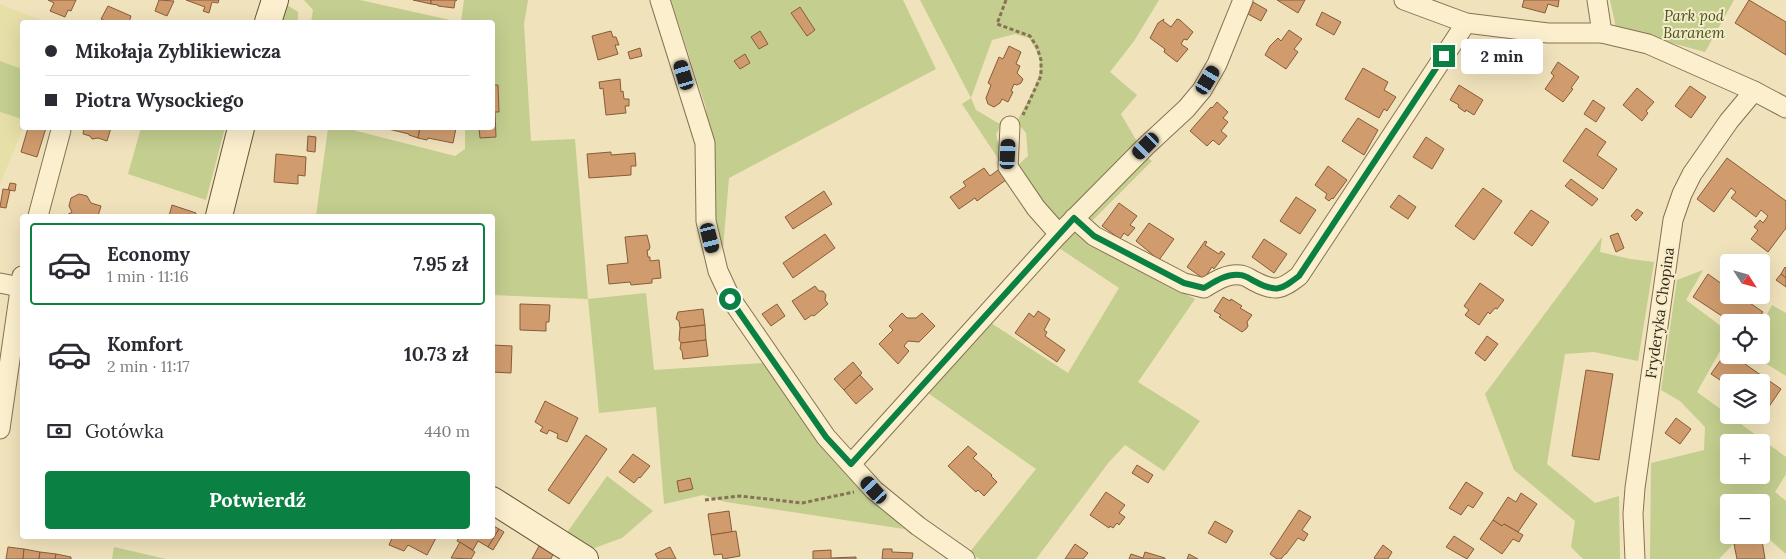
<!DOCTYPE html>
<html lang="pl">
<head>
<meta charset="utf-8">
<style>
  :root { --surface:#fff; --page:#f2f2f3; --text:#2b2b33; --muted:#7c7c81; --line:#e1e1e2; --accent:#0b8043 }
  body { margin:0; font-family:Lora,serif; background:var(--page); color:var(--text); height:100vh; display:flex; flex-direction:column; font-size:19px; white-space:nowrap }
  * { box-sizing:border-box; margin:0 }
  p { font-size:16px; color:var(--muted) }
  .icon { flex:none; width:28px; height:28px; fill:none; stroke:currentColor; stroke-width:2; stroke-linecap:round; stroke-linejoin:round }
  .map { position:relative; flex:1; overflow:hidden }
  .sheet { position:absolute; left:20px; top:214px; width:475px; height:325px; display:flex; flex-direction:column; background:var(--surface); border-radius:5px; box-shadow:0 5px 20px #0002 }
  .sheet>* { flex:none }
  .top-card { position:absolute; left:20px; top:20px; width:475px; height:110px; border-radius:5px; box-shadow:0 5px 20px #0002; display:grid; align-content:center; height:110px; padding:0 25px; background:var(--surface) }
  .needle { width:32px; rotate:126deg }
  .fabs { position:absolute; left:1720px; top:254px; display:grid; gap:10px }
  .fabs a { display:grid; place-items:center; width:50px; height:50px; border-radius:5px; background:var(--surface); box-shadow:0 5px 20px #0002; font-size:25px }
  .end { position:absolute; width:22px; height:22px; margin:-11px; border:6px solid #0b8043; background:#fff; box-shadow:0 0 0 2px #fff }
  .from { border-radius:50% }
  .bubble { position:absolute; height:35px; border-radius:5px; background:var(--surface); box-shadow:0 5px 20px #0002; font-size:16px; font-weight:800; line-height:35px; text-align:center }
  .car { position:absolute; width:15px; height:30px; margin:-15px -8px; border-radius:6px; box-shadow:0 0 4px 1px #0007; background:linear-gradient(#222 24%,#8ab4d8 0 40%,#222 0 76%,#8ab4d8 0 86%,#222 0) }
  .top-card b { display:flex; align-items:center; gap:18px; height:48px; font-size:19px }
  .top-card b+b { border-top:1px solid var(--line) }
  .top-card i { width:12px; height:12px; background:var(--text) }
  ul { padding:9px 0 0; list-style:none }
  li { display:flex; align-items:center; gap:15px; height:82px; margin:0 10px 8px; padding:0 15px; border:2px solid transparent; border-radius:5px }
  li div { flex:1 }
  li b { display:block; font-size:19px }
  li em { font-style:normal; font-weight:800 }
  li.selected { border-color:var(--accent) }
  li>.icon { width:45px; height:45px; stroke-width:1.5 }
  .pay { display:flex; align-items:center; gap:12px; height:55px; padding:0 25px; font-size:19px }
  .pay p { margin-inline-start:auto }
  .primary-button { display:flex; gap:10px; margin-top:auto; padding:10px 25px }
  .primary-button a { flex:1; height:58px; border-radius:5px; background:var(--accent); color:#fff; font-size:20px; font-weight:800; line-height:58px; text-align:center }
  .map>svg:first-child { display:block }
</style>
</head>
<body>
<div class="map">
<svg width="1786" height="559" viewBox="0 0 1786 559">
  <rect width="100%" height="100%" fill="#f0e2bb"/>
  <g fill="#e6dfa8">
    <polygon points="0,4 46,22 22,22 22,69 0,61"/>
    <polygon points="0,112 22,119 23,128 0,184"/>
  </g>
  <g fill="#c3ce8f" fill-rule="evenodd">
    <polygon points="304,0 360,0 459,22 311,22 313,10"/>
    <polygon points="464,0 528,0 524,24 531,141 575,139 588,299 646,293 654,370 763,363 859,486 904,529 726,502 703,495 664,504 656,407 599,413 588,299 493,295 492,216 316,216 328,128 345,128 455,156 465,149 465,128 492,128 492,22 461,22"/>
    <polygon points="671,0 903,0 936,69 729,178 723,248 712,214 706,108"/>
    <path d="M920,0H1159L1134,41L1110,72L1137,95L1121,114L1139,145L1057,222L1012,166L1018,165L1028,156L1026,133L1017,122C1024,107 1042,79 1040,63C1039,54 1034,46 1029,38L1015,34L992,40L971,98L976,110L998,123H1003L996,134L998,143L1006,156L999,160L962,104L971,98Z"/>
    <polygon points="1610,0 1734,0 1705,52 1616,28"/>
    <polygon points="284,3 298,12 298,22 279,22"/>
    <polygon points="0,61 22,69 22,119 0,112"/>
    <polygon points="141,128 225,128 206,200 128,174"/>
    <polygon points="1145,156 1152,161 1088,225 1082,219"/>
    <polygon points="1074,230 1101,249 1195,299 1138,382 1200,421 1164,471 1125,445 1109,462 1036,559 980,559 969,553 1036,469 928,393 991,323 1068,373 1119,288 1059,248"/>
    <polygon points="1602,237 1600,252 1630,259 1654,262 1638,361 1594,352 1565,354 1547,464 1595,503 1619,496 1620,559 1583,559 1571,547 1575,521 1514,470 1485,394"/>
    <path d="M1703,270L1686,300L1729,332V335L1697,392L1786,457V474L1775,492L1786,501V554L1761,532V502H1729V535H1742L1719,559H1650L1651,463L1704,450L1705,427L1680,401L1661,390L1677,280ZM1761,442V475H1729V442Z"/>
    <polygon points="1772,305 1786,313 1786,376 1752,355 1761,355 1761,325"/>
    <polygon points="607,476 653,511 622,538 589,550 566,534"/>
    <polygon points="114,547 166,559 112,559"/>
  </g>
  <g fill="#d09c6e" stroke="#885c39">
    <polygon points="48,0 76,0 71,11 68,10 65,17 50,11 54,3"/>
    <polygon points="159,0 174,1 167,16 155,11"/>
    <polygon points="186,0 219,0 218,3 212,2 209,13 203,11 205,7"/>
    <polygon points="413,0 431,0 431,4"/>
    <polygon points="431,0 457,0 455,1 454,8 438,6 438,5 431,4"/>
    <polygon points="1277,0 1305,0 1298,13"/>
    <polygon points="1524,0 1559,0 1558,7 1548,4 1545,13 1522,7"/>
    <polygon points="1749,0 1786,22 1786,55 1735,23"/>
    <polygon points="1253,2 1267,10 1261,21 1248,14"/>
    <polygon points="108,6 131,16 129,22 104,22 105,21 101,19"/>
    <polygon points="800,7 815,30 807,36 791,13"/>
    <polygon points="1322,12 1341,22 1334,35 1316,25"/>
    <polygon points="1164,19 1163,21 1171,27 1177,19 1180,20 1193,32 1187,40 1184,39 1181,44 1188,49 1177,62 1164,52 1165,49 1150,38 1158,23"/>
    <polygon points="1289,30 1302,39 1294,49 1298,52 1286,69 1265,55 1270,46 1278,38 1281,41"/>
    <polygon points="611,31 613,37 616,37 619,45 615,45 618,54 598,60 592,36"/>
    <polygon points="760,31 768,44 759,49 751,37"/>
    <polygon points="1009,46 1021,52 1016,64 1020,66 1017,73 1023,79 1021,83 1017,85 1014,84 1011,91 1013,92 1008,102 1002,99 1000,103 994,107 988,104 986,98 991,85 988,83 999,57 1003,59"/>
    <polygon points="640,48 642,56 630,59 628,52"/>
    <polygon points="745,54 750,63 740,69 734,61"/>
    <polygon points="1558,62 1579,77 1571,88 1573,89 1563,102 1545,89 1554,76 1551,73"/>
    <polygon points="1363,68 1388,82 1384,90 1396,97 1387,111 1384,109 1379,118 1345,99"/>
    <polygon points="620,79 621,92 623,91 624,99 629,99 629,106 625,106 626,113 606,115 603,88 600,89 599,82"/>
    <polygon points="492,85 498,85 499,112 495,112 496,137 480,138 479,128 492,128"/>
    <polygon points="1459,85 1483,100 1474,115 1466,110 1465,112 1458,107 1459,105 1450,100"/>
    <polygon points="1690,86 1706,97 1691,118 1675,106"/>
    <polygon points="1637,88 1654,102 1646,111 1648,113 1642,121 1623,105"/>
    <polygon points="1593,100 1605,108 1596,122 1584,114"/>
    <polygon points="1217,102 1228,112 1223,118 1228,122 1221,131 1227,136 1219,145 1213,140 1207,146 1190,131 1211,107 1212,108"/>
    <polygon points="1358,118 1378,130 1364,155 1342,141"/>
    <polygon points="28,128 46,128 37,157 21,152"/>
    <polygon points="84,128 111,128 107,141 98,138 92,139 90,136 83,134"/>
    <polygon points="384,128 420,128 418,138 409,135 409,134"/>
    <polygon points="420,128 456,128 453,143 428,138 427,140 418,138"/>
    <polygon points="1586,128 1606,142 1597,155 1617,169 1603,189 1563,161"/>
    <polygon points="308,136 316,137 315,152 307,151"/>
    <polygon points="1426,137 1444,149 1432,169 1413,157"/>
    <polygon points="611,152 611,155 635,153 636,166 631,166 631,175 589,178 587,154"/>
    <polygon points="276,154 306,157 305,176 298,175 298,184 274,182"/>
    <polygon points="1727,158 1786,201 1786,228 1768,252 1751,239 1758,230 1754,227 1760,220 1763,223 1768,216 1761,210 1756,217 1731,198 1736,192 1731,188 1714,212 1697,199"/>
    <polygon points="1328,166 1347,180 1333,199 1332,198 1329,201 1325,198 1327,194 1315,185"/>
    <polygon points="1002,167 1010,177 977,201 975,198 959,209 950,197 966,186 963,182 984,168 990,176"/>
    <polygon points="1571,179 1598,199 1592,206 1565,186"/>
    <polygon points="10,183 16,184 15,191 8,190"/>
    <polygon points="1483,188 1502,201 1474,240 1455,226"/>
    <polygon points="3,189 10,190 6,208 0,207"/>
    <polygon points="824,191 832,204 793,229 785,217"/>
    <polygon points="79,194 87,196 91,203 101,206 98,216 65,216 72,212 69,206 71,198"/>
    <polygon points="1399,195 1416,207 1408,219 1390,207"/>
    <polygon points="1296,197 1316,210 1300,234 1280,221"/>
    <polygon points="1119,203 1137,216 1130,225 1135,228 1128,236 1124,233 1120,239 1102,226"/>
    <polygon points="172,205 196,213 195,216 169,216"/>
    <polygon points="1637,209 1643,213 1636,221 1631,216"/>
    <polygon points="1531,210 1549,222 1532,246 1514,233"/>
    <polygon points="1149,223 1174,239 1159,260 1136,241"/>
    <polygon points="1618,233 1624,248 1616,252 1610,236"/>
    <polygon points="825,234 835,248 793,278 783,263"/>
    <polygon points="647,235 650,247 649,250 647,250 648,257 650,257 650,261 659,260 661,278 652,279 652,283 631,285 630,282 609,284 607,265 628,263 625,237"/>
    <polygon points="1264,239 1287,254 1274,273 1252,257"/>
    <polygon points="1205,241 1207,242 1205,245 1219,254 1221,251 1225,254 1214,269 1212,267 1204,279 1187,267"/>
    <polygon points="1785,267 1786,268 1786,278 1781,274"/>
    <polygon points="1708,274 1729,289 1729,295 1738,295 1763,312 1755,322 1731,322 1693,297"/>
    <polygon points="1781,274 1786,278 1786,287 1776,280"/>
    <polygon points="1480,283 1504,300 1497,309 1495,308 1490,314 1488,312 1479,325 1465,315 1469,310 1464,306"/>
    <polygon points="815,286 819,291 823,291 826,295 825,300 828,304 814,316 812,315 805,320 792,301"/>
    <polygon points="1223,297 1230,301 1231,299 1242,306 1240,308 1252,315 1247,322 1248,326 1246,329 1242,332 1219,317 1221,315 1214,311"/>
    <polygon points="520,304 550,305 549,322 546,322 546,331 520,330"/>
    <polygon points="777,304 785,316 771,326 762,314"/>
    <polygon points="703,309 705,325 680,328 679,321 676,319 678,312"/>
    <polygon points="1038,311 1050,319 1044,330 1047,332 1045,336 1065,350 1057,362 1015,333 1029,313 1034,317"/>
    <polygon points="902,313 907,318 916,318 922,313 935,326 919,342 908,341 904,346 909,351 898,364 879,344 893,330 889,326"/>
    <polygon points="705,325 706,340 681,343 679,340 680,328"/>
    <polygon points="1487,336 1498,344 1485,361 1475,353"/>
    <polygon points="706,340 708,356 683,359 682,351 680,349 681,343"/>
    <polygon points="492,345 512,346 511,373 492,372"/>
    <polygon points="1727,351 1729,355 1732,355 1781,389 1766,411 1761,408 1761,382 1729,382 1729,386 1711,374"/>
    <polygon points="853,362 862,373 844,390 834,379"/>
    <polygon points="1586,370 1613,374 1599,460 1572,456"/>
    <polygon points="860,375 873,389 856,404 844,390"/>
    <polygon points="545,401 578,418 567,442 557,438 558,434 549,430 547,434 540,431 543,427 535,422"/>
    <polygon points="1676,418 1691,429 1680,444 1665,433"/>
    <polygon points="586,435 607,449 569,504 548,490"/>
    <polygon points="968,446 977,454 973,458 992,475 991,476 997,482 984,496 978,490 976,492 948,466"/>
    <polygon points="633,454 650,466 640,478 639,477 634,483 619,472"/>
    <polygon points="1137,465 1153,475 1148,483 1132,473"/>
    <polygon points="690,478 693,489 679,492 677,481"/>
    <polygon points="1466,482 1483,493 1473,508 1468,505 1461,515 1449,508"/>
    <polygon points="1106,492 1125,505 1119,513 1125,517 1119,525 1117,523 1113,528 1110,526 1109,528 1090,515"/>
    <polygon points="1521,493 1537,504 1518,532 1504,524 1502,526 1493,520 1508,497 1516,502"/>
    <polygon points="1299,510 1311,517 1302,530 1308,534 1304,541 1298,538 1286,554 1285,554 1281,559 1277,559 1270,554"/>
    <polygon points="729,511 732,532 711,535 708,514"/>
    <polygon points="1493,520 1502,526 1504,524 1523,535 1519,542 1513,539 1502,554 1480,539"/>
    <polygon points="1215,521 1233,531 1226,543 1208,533"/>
    <polygon points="492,525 499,529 488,547 478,541 473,550 457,541 460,536 492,536"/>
    <polygon points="499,529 504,532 493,550 488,547"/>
    <polygon points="736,531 740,556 723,559 722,554 714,555 711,535"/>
    <polygon points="393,536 437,536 427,555 408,545 404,551 389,545"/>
    <polygon points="1454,536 1474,549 1467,559 1446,547"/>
    <polygon points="1762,540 1765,559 1737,559 1734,544"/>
    <polygon points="460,542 475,552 471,559 451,558"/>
    <polygon points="1075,544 1088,553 1083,559 1065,559"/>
    <polygon points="1383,545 1392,552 1388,559 1376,559 1374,558"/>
    <polygon points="539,546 553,554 551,559 532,559"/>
    <polygon points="8,547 24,549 23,559 6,559"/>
    <polygon points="670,547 676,559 658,559 655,554"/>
    <polygon points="24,549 40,552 39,559 23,559"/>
    <polygon points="883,549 892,549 892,552 913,553 912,559 882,559"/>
    <polygon points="831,550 831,558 856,557 856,559 813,559 813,551"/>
    <polygon points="40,552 56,554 55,559 39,559"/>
    <polygon points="1145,552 1165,558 1165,559 1129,559 1131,554 1143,558"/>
    <polygon points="56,554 71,557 71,559 55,559"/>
    <polygon points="1189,554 1198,559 1187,559"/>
  </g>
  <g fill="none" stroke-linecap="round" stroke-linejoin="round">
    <g stroke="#877254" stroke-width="21">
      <g id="street">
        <polyline points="660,0 705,143 706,221 718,271 731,299 826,437 874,490 918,526 965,559"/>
        <polyline points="1404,0 1466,23 1548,33 1602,33 1648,44 1754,91 1786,108"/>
        <polyline points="1597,0 1602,33"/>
        <polyline points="1010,126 1008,167 1036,208 1059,234"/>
        <polyline points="38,216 61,130"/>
        <path d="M1074,218L1094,236L1184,283L1204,288C1214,282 1227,273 1240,275C1245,275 1250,279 1254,281C1275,292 1281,290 1299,276L1466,23"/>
        <polyline points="0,283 20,287 22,286"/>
        <polyline points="0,429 22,276"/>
        <polyline points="851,464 1059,234 1146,146 1186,109 1202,90 1217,64 1243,0"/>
        <polyline points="1635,559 1633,514 1635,488 1673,220 1682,194 1692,174 1729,121 1754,91"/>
      </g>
    </g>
    <g stroke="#695338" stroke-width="28">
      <g id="secondary">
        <polyline points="268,22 275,0"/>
        <polyline points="219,216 241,128"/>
        <polyline points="492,500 585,559"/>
      </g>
    </g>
    <g stroke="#877254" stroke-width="3" stroke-dasharray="4 2.5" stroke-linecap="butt">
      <polyline points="1006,0 997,24 1030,36 1037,47 1041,60 1041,76 1023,115"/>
      <polyline points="705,500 740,496 802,503 854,492"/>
    </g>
    <use href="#street" stroke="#fbefce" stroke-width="19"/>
    <use href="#secondary" stroke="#fbefce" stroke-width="26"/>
  </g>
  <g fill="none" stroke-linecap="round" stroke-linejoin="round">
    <path stroke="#0b8043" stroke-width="6" d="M730,299L826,437L851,464L1074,218L1094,236L1184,283L1204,288C1214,282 1227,273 1240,275C1245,275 1250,279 1254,281C1276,293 1281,290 1299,276L1444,56"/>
  </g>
  <g text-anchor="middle" stroke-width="4" stroke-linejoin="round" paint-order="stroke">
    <g font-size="15" font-style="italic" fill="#44531f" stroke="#f7ecca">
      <text x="1694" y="21">Park pod<tspan x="1694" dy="17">Baranem</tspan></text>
    </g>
    <g font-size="15" fill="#35281a" stroke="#f7ecca">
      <text transform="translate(1660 313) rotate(-82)" y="5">Fryderyka Chopina</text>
    </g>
  </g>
</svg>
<div class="fabs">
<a><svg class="needle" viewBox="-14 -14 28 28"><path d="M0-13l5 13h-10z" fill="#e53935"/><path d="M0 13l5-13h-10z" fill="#7c7c81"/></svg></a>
<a><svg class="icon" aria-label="locate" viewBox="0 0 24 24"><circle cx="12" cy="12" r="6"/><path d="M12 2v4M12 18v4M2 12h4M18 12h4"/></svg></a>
<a><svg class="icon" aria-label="layers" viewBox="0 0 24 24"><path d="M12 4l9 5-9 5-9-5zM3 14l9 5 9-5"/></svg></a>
<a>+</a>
<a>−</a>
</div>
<i class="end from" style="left:730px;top:299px"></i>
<i class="end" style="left:1444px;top:56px"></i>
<div class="bubble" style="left:1461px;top:39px;width:82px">2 min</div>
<i class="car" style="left:684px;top:75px;rotate:343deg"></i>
<i class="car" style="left:1208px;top:80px;rotate:31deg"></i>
<i class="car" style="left:1146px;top:146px;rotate:225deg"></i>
<i class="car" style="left:1008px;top:154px;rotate:3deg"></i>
<i class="car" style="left:710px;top:238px;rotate:166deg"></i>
<i class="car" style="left:874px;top:490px;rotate:318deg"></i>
<div class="top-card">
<b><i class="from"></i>Mikołaja Zyblikiewicza</b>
<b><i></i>Piotra Wysockiego</b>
</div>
<section class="sheet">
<ul>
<li class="selected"><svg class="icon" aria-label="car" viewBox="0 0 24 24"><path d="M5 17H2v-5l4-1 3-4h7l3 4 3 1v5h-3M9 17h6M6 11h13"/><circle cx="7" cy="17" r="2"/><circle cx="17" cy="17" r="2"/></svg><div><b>Economy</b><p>1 min · 11:16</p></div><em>7.95 zł</em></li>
<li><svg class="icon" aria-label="car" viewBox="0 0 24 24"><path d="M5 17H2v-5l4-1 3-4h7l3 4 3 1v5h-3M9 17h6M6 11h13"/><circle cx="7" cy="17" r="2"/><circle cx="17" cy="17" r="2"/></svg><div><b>Komfort</b><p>2 min · 11:17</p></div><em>10.73 zł</em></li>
</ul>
<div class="pay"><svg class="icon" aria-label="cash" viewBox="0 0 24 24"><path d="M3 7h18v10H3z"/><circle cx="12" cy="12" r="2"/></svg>Gotówka<p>440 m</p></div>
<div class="primary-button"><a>Potwierdź</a></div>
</section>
</div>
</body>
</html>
